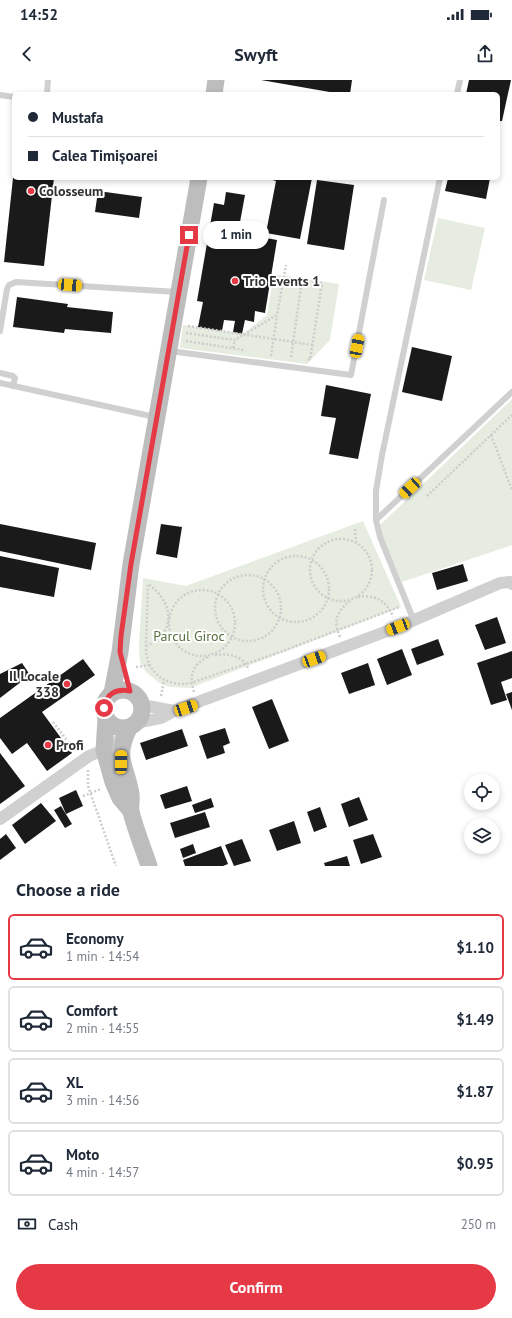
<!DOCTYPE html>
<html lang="en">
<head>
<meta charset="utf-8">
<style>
  :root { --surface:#fff; --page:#f2f2f3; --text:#1f2937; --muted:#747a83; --line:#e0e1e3; --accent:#e63946 }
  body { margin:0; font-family:"PT Sans",sans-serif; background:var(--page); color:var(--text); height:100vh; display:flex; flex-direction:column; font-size:15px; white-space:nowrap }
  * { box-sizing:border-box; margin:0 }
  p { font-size:13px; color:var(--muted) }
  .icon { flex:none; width:22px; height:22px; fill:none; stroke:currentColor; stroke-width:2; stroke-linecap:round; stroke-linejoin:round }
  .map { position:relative; height:786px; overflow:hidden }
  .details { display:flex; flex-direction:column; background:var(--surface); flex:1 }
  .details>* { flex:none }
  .guide { position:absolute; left:12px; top:12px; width:488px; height:88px; border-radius:6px; box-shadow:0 2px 6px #0003; display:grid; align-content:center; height:88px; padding:0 16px; background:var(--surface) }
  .tools { position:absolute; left:464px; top:694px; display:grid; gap:8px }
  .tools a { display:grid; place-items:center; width:36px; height:36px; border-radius:50%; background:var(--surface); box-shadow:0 2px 6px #0003; font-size:20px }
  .end { position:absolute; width:18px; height:18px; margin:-9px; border:5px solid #e63946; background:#fff; box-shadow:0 0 0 2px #fff }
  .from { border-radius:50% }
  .bubble { position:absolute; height:28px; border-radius:14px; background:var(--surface); box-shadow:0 2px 6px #0003; font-size:13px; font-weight:800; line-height:28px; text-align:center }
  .car { position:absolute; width:12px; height:24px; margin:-12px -6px; border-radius:5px; box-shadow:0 0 3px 1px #0007; background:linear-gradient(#f5c518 24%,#345 0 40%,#f5c518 0 76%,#345 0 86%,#f5c518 0) }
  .guide b { display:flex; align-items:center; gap:14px; height:38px; font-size:15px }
  .guide b+b { border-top:1px solid var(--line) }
  .guide i { width:10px; height:10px; background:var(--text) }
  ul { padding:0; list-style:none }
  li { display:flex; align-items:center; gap:12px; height:66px; margin:0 8px 6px; padding:0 8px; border:2px solid var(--line); border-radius:6px }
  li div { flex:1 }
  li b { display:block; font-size:15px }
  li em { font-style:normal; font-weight:800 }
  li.selected { border-color:var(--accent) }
  li>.icon { width:36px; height:36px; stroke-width:1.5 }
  h2 { padding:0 16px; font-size:18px; line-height:48px }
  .pay { display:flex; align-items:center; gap:10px; height:44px; padding:0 16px; font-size:15px }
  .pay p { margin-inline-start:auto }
  .primary-button { display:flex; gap:8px; margin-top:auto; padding:8px 16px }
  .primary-button a { flex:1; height:46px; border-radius:24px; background:var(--accent); color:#fff; font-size:16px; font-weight:800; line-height:46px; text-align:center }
  .status { display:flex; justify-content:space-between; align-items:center; height:28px; padding:0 20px; background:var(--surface); direction:ltr }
  .status svg { height:11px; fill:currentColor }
  header { display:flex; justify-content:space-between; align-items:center; height:52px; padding:0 16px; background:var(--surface); font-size:18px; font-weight:800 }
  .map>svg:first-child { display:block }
</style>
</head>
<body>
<div class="status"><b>14:52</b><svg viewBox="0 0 49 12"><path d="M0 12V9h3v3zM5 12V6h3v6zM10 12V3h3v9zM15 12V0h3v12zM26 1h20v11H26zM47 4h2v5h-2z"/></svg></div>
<header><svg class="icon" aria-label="back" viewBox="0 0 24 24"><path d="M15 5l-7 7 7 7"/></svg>Swyft<svg class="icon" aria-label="share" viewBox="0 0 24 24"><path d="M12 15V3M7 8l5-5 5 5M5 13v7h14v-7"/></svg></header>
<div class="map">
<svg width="512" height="786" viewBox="0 0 512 786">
  <rect width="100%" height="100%" fill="#fff"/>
  <g fill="#e6ecdf">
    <polygon points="438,138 485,148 471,210 424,200"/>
    <polygon points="274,194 339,204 330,260 307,284 180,268 183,245 243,254 267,235"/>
    <polygon points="512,319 512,465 402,502 378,447"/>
    <polygon points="363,441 401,527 190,608 170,607 159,603 146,592 140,582 139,566 143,498 186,506"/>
  </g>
  <g fill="#1a1a1a">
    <polygon points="261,0 352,0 350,14 341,14"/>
    <polygon points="469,0 511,0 502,41 498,41 498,14 466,14"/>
    <polygon points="13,98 54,98 44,186 4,182"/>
    <polygon points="265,98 312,98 300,159 266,153 276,101"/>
    <polygon points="448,98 490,98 486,119 445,111"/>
    <polygon points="317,100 354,105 344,170 307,164"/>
    <polygon points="98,111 142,117 139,138 95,132"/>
    <polygon points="226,112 245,115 238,153 277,160 265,233 255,231 254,242 245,240 242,254 233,252 235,241 224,240 222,251 198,247 203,222 197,221 214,123 224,125"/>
    <polygon points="17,217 68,224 67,227 113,232 111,253 65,249 64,253 13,247"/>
    <polygon points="412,267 452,276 442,321 402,312"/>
    <polygon points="326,305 371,314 358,379 329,374 336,338 321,336"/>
    <polygon points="0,444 96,463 91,490 0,471"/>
    <polygon points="161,444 182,447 177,478 156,474"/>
    <polygon points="0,476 59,488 54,517 0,507"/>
    <polygon points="463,484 468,501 437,510 432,493"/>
    <polygon points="497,537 506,563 485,570 475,545"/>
    <polygon points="438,559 444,575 417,585 411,569"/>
    <polygon points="402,569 412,595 387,605 377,579"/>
    <polygon points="512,571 512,598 501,602 507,620 491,625 477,583"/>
    <polygon points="83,579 95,595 42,632 72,673 47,691 27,663 12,674 0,658 0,638"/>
    <polygon points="22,583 30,595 0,618 0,594"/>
    <polygon points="368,583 375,605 349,614 341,593"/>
    <polygon points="512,612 512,630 506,614"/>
    <polygon points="272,619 289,661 269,669 252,627"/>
    <polygon points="225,648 230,663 223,666 225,673 207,679 199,656"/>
    <polygon points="182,649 188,666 146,680 140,663"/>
    <polygon points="0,673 25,706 0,724"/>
    <polygon points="187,706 192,721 165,729 160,715"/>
    <polygon points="76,710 83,726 66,734 59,718"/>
    <polygon points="359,717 368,740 349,747 341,724"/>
    <polygon points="211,718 214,727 195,733 192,725"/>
    <polygon points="41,723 56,741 25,764 12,745"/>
    <polygon points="61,726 72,744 65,748 54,730"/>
    <polygon points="320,727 327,747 314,752 307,732"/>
    <polygon points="205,732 210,747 175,758 170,743"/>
    <polygon points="294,741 301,763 277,771 269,750"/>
    <polygon points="6,754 16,768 0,780 0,759"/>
    <polygon points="373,754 382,777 361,784 353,760"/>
    <polygon points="242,759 251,781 234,786 225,765"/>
    <polygon points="193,764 196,773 183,778 180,769"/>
    <polygon points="221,766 228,784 223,786 185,786 183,780"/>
    <polygon points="347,776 350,786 325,786 324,783"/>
  </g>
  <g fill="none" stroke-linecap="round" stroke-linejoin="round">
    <g stroke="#cdcdcd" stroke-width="2.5" stroke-dasharray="2 2" stroke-linecap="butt">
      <polyline points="188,246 313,265"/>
      <polyline points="186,253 235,260 277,235 286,185"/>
      <polyline points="186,261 244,270"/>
      <polyline points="233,268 235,260"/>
      <polyline points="271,276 277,236"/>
      <polyline points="291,277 302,200 322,203 310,280 308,279"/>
      <polyline points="491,355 512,410"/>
      <polyline points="427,416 512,335"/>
      <polyline points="355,449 356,462"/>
      <circle cx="341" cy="490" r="31"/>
      <circle cx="296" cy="509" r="33"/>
      <circle cx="248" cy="528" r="33"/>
      <circle cx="202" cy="543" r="33"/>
      <path d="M358,517C375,514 387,521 393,537"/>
      <path d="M340,557C333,541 336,532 350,521"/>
      <path d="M146,566C178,553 173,521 148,504L146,566C145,592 166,608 191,603L283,571L399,527"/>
      <path d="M215,575C230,573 243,576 249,590"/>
      <polyline points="136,587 150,585"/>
      <path d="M194,612C189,595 192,585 208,577"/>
      <polyline points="161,616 164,601"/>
      <polyline points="53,642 75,671"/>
      <polyline points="88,690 88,706 116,786"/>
      <polyline points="83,716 101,709"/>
    </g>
    <g stroke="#d0d0d0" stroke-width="6">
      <polyline points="47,14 48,0"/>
      <polyline points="457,14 460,0"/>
      <polyline points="0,15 14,17"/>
      <polyline points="0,251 7,209 9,205 16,202 177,212"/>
      <polyline points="170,271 351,295 384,120"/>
      <polyline points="0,293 13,296 15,298 13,306"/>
      <polyline points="0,303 155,337"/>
      <polyline points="376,440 512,312"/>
      <polyline points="414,541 380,457 376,440 376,411 382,375 440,98"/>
    </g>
    <g stroke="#d0d0d0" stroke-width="12">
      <polyline points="142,625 174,631"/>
      <polyline points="137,643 161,638 174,631 398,547 500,503 510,502 512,504"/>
      <polyline points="0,739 89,676 104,670 124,657"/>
    </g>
    <g stroke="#bdbdbd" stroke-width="17">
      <polyline points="214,14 216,0"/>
      <circle cx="123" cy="629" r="19"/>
      <polyline points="112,613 120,572 131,484 199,98"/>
      <polyline points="106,639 104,670 113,702 120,718 131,731"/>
      <path d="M129,648C114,679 126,684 131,714C132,720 130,726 131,732C136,751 143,768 149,786"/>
    </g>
  </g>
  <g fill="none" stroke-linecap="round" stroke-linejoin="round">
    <path stroke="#e63946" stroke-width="5" d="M104,628C106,614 116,608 130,611L120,572L121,556L131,484L189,155"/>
  </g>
  <g fill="#e63946" stroke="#fff" stroke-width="1.5">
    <circle cx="31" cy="111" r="4"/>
    <circle cx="235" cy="201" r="4"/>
    <circle cx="67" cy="604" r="4"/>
    <circle cx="48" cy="665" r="4"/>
  </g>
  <g text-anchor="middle" stroke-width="4" stroke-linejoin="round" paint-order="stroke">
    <g font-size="14" font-weight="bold" fill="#333" stroke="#fff" text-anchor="start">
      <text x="39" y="116">Colosseum</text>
      <text x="243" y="206">Trio Events 1</text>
      <text x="59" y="601" text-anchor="end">Il Locale<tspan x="59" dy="16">338</tspan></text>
      <text x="56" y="670">Profi</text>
    </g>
    <g font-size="14" fill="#56703f" stroke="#fff">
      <text x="189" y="561">Parcul Giroc</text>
    </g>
  </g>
</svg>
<div class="tools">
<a><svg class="icon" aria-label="locate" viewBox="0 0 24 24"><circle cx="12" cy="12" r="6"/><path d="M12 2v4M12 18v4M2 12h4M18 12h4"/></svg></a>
<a><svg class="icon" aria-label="layers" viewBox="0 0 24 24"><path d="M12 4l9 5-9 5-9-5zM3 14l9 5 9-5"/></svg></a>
</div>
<i class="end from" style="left:104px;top:628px"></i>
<i class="end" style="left:189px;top:155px"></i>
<div class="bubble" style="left:203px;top:141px;width:66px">1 min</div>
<i class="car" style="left:70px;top:205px;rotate:94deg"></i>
<i class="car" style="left:357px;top:266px;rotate:11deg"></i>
<i class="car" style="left:410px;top:408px;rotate:227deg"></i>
<i class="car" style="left:398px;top:547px;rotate:249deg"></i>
<i class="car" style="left:314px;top:579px;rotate:70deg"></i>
<i class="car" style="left:186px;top:628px;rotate:71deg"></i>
<i class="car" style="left:121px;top:682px;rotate:1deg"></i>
<div class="guide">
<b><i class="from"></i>Mustafa</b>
<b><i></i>Calea Timișoarei</b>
</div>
</div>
<section class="details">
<h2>Choose a ride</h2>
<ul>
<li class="selected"><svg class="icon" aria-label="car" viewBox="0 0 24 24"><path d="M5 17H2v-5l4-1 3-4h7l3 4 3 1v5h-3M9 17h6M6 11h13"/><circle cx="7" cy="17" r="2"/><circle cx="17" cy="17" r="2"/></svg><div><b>Economy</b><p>1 min · 14:54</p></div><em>$1.10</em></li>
<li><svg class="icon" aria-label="car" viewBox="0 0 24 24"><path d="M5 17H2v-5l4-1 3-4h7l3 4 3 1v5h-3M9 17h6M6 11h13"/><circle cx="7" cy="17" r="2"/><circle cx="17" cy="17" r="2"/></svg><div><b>Comfort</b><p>2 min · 14:55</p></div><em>$1.49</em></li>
<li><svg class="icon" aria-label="car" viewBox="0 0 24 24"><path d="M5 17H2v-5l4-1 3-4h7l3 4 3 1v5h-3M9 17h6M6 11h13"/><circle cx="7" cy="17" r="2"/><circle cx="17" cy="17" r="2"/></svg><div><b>XL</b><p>3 min · 14:56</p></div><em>$1.87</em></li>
<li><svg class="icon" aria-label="car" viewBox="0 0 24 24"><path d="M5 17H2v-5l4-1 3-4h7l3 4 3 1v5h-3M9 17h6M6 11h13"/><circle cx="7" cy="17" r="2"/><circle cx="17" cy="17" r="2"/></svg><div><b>Moto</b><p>4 min · 14:57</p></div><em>$0.95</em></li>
</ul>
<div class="pay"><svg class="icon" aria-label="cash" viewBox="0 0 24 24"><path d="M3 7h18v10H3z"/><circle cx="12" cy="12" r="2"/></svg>Cash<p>250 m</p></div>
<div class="primary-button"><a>Confirm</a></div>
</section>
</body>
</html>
